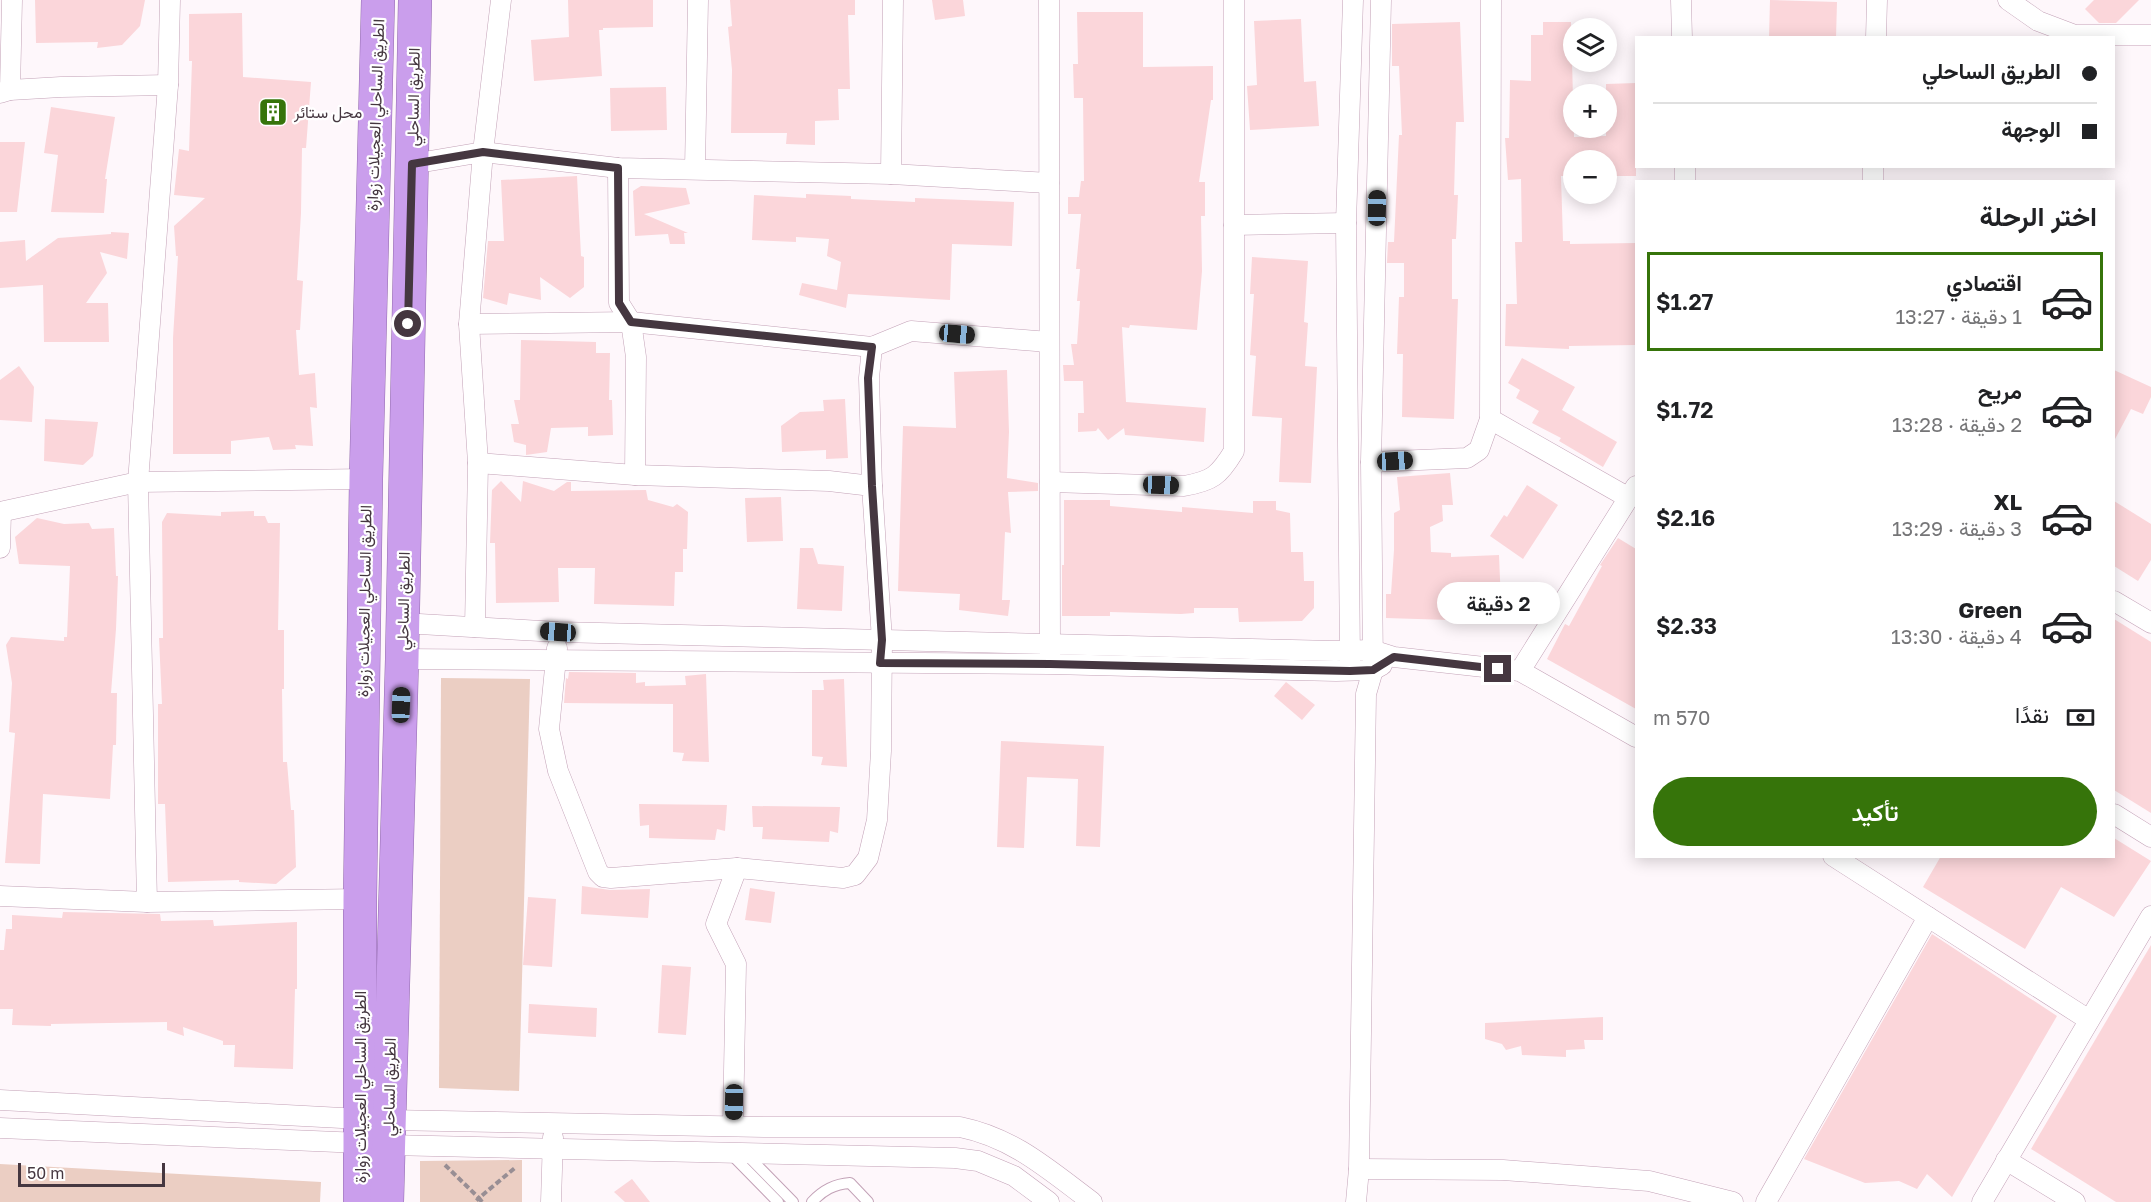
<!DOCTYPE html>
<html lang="ar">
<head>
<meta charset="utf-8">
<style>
  :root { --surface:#fff; --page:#f6f6f6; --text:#202124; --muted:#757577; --line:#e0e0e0; --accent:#36740a }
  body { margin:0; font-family:"Golos Text",Vazirmatn,sans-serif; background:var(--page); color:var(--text); direction:rtl; height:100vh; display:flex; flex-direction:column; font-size:22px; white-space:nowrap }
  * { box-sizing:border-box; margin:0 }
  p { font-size:20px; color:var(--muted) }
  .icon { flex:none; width:33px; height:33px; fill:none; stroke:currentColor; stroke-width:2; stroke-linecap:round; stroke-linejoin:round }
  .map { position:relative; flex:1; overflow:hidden; direction:ltr }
  .panel { position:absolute; left:1635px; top:180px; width:480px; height:678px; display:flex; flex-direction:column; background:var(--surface); border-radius:0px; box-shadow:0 3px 15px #0003; direction:rtl }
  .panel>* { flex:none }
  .guide { position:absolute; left:1635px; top:36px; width:480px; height:132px; border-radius:0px; box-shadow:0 3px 15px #0003; direction:rtl; display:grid; align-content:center; height:132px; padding:0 18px; background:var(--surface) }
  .tools { position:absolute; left:1563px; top:18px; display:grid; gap:12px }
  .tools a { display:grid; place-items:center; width:54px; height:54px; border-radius:50%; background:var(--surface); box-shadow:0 3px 15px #0003; font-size:30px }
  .scale { position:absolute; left:18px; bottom:15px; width:147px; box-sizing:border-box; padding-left:6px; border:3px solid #453740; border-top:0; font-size:16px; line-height:21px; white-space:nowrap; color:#453740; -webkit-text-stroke:4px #fff; paint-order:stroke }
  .end { position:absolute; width:27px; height:27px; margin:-14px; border:8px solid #453740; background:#fff; box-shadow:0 0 0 3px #fff }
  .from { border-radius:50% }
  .bubble { position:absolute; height:42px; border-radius:21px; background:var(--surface); box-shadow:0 3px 15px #0003; font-size:20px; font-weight:600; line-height:42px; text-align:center; direction:rtl }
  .car { position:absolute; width:18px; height:36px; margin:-18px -9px; border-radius:8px; box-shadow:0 0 4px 2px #0007; background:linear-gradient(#222 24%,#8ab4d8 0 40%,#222 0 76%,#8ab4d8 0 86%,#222 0) }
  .guide b { display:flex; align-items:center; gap:21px; height:57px; font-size:22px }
  .guide b+b { border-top:2px solid var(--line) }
  .guide i { width:15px; height:15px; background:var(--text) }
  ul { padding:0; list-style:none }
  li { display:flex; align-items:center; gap:18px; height:99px; margin:0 12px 9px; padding:0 6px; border:3px solid transparent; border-radius:0px }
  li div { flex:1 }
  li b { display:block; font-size:22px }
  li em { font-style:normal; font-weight:600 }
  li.on { border-color:var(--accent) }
  li>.icon { width:54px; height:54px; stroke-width:1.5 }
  h2 { padding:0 18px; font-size:27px; line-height:72px }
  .pay { display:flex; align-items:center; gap:15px; height:66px; padding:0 18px; font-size:22px }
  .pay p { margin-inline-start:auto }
  .button { display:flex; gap:12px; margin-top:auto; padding:12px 18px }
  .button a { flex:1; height:69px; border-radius:36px; background:var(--accent); color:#fff; font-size:24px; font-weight:600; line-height:69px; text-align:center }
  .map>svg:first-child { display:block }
</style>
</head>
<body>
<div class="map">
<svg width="2151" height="1202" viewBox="0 0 2151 1202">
  <rect width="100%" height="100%" fill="#fef7fb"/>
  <g fill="#ebcec3">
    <polygon points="441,678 530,679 519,1091 439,1088"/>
    <polygon points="522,1160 522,1202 420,1202 420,1161"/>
    <polygon points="0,1164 321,1182 320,1202 0,1202"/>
  </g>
  <g fill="#fbd6da">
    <polygon points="35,0 145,0 140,26 122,45 97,48 98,42 36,43"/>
    <polygon points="568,0 653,0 653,27 603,28 603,30 599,30 602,76 534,81 531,40 569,37"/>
    <polygon points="730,0 855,0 855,15 848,15 850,89 838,89 839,120 815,121 815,145 786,144 787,133 731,133 732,70 728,27 732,26"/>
    <polygon points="932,0 963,0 965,16 935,20"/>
    <polygon points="1770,0 1837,2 1836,38 1769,38"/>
    <polygon points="2094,0 2139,0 2116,23 2099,23 2085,9"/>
    <polygon points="1077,12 1143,12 1143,67 1213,66 1213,100 1211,100 1199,182 1205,182 1205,216 1201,216 1202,271 1197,330 1130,325 1129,328 1122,327 1126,402 1206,408 1204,442 1125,435 1124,428 1108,440 1098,428 1096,431 1078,432 1078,413 1084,413 1083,381 1064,381 1063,365 1074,365 1071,344 1077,344 1080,301 1077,301 1080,269 1076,269 1081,214 1068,214 1068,197 1079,197 1081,181 1084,181 1083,98 1074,98 1073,64 1078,64"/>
    <polygon points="242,13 243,77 311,82 306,148 302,148 301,213 297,280 303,281 300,330 296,330 299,375 315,373 317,408 310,407 313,446 295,445 296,449 273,450 269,437 231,441 231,454 173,454 173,338 178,256 176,256 174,226 205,198 174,195 179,149 189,151 192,61 189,61 189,14"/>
    <polygon points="1301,19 1304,82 1316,81 1319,126 1250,130 1247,86 1257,85 1254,21"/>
    <polygon points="1460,22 1464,122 1456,122 1454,195 1458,195 1456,239 1452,239 1452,299 1458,299 1454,419 1402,417 1403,354 1397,354 1399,297 1404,297 1404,263 1387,263 1388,242 1394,242 1399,135 1402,135 1399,66 1392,66 1392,24"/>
    <polygon points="1543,22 1571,22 1574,137 1606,136 1606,84 1636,83 1636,176 1606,176 1606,160 1572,160 1573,176 1561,176 1563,241 1570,241 1570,244 1636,243 1636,345 1569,346 1569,349 1505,346 1506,304 1517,304 1515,242 1522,242 1521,179 1508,180 1505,138 1509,138 1510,80 1531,81 1531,35 1543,35"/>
    <polygon points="666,87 667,130 611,131 610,88"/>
    <polygon points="51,107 115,117 105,179 107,179 104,213 51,212 58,155 44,153"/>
    <polygon points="0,142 25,142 17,212 0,212"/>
    <polygon points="577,176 581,256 584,257 584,287 570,298 540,277 541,300 509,293 507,305 483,298 488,241 504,241 501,180"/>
    <polygon points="641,186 686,188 690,204 644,214 688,233 684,233 685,244 670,244 668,234 635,236 633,191"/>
    <polygon points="806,194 851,196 851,199 915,202 915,198 1014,202 1012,246 952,244 950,300 848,294 846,308 799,295 802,283 837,290 841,262 827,256 829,239 796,237 796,242 752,240 754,195 806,198"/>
    <polygon points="111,232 129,233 127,259 100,252 107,273 86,303 108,303 109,342 44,342 43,285 0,288 0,242 25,240 26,261 58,238 111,234"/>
    <polygon points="1252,257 1308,261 1304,322 1308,323 1305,366 1317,367 1311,483 1279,482 1282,418 1252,416 1256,356 1250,355 1254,294 1250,294"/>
    <polygon points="521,340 596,342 596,353 610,353 609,400 612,400 613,435 588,436 588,427 551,428 547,452 526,455 526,445 514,442 511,424 519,424 514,400 520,400"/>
    <polygon points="1522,358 1575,387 1562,410 1617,442 1603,467 1559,441 1561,438 1532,423 1539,411 1516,398 1520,390 1508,383"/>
    <polygon points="19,366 34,387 32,422 0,420 0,380"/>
    <polygon points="1007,370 1009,432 1007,478 1038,483 1038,491 1008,492 1011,533 1005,532 1002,600 1010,600 1008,616 959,610 960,594 898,591 903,426 956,428 954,372"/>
    <polygon points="2114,370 2151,387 2151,397 2143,414 2131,409 2114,441"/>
    <polygon points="845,399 848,458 826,459 826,450 782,452 781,426 800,412 824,411 823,400"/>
    <polygon points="45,419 98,422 93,456 83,465 44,461"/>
    <polygon points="1450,473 1453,505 1442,505 1443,521 1430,527 1431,552 1451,553 1451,557 1499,555 1501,603 1485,604 1485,610 1449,611 1449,620 1386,618 1386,594 1391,594 1394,550 1394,513 1400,510 1397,477"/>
    <polygon points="501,481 521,502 523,481 554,491 567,482 571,482 571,491 646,490 648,500 673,507 677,504 688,512 687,549 683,549 683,572 675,572 674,606 594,604 595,568 558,568 559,602 496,603 495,543 490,543 492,490"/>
    <polygon points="1527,485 1558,505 1523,559 1490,536 1504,515 1507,517"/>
    <polygon points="781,497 783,541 747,542 745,498"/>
    <polygon points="1064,500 1110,500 1110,506 1182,512 1182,507 1253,513 1253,501 1276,501 1276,510 1290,513 1291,552 1303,552 1304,581 1314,581 1314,608 1302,621 1239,622 1238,608 1194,608 1194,613 1181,614 1110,612 1110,616 1062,616 1062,565 1064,565"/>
    <polygon points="2114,501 2151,524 2151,560 2138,581 2114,566"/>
    <polygon points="254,511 254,516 265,516 268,523 280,523 278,630 284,630 284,689 282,689 283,762 287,762 291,810 294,810 296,867 276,884 239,882 239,880 168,882 165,804 158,804 158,704 162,704 159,638 163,638 162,522 167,513 221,516 221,512"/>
    <polygon points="37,518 64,524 89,523 92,529 114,528 116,576 118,576 116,629 111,693 117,693 116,745 113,745 110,799 43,794 40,864 5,863 15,733 9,732 12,683 6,645 11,637 64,641 64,637 67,637 70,566 19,564 15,537"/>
    <polygon points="1618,538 1636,549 1636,709 1547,659 1565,624 1569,626 1602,566 1600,565"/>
    <polygon points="800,548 813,548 818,564 844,566 842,611 797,609"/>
    <polygon points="2114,619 2151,642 2151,813 2114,790"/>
    <polygon points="569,672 636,673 636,683 645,682 645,686 686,685 685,676 706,674 709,762 682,761 684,753 673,752 673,704 564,703 566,678 568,679"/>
    <polygon points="844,679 847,767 821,765 823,757 812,756 812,690 824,690 823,680"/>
    <polygon points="1286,682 1315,705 1302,720 1274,696"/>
    <polygon points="1001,741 1104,746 1100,847 1076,846 1078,779 1027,777 1024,848 997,847"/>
    <polygon points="639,804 727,805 725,831 717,829 715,840 649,838 649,825 640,826"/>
    <polygon points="752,806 840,807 838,833 830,831 829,842 762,839 763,827 753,827"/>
    <polygon points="2114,838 2151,861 2114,917 2061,887 2025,949 1923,887 1941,856 2114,856"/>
    <polygon points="582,886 610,890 650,889 648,918 581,914"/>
    <polygon points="750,888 775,892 771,923 745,920"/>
    <polygon points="528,897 556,899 552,967 523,965"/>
    <polygon points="63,912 160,914 161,921 213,920 214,926 297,922 297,989 295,989 293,1069 234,1067 235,1045 223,1045 223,1041 183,1027 184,1036 167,1030 167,1022 51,1024 51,1026 12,1025 13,1009 0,1009 0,950 4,950 6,929 12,929 12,915 62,918"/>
    <polygon points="1932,934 2057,1016 1952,1197 1927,1174 1917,1189 1899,1181 1865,1183 1804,1159"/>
    <polygon points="2151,945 2151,1202 2116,1202 2031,1149"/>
    <polygon points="662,965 691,967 686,1035 658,1033"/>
    <polygon points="529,1004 597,1008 596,1037 528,1033"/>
    <polygon points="1603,1017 1603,1040 1584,1040 1585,1049 1566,1050 1566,1057 1522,1055 1521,1046 1506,1050 1502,1044 1485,1039 1485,1023"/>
    <polygon points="632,1179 650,1202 625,1202 614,1192"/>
  </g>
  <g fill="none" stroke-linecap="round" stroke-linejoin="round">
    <g stroke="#c3a2b7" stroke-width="12">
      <g id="service">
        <polyline points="731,1154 778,1202"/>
        <polyline points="747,1155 793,1202"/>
        <path d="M812,1202C823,1190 834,1184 850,1183L868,1202"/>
      </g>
    </g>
    <g stroke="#c3a2b7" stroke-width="21">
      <g id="minor">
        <polyline points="1049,0 1050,655"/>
        <polyline points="1681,0 1682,38"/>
        <polyline points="2008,0 2038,21 2075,35 2151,35"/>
        <polyline points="1876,38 1877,0"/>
        <polyline points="10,90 12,0"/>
        <polyline points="0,93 10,90 61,87 168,85"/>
        <polyline points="412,164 483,152 618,168 891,174 1049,183"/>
        <polyline points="1685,166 1685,182"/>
        <polyline points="618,168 619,303 631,322 636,357 635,475"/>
        <polyline points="695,169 698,0"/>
        <polyline points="891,174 893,0"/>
        <polyline points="1873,182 1873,166"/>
        <polyline points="1234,225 1346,223"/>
        <polyline points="469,324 631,322 872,347 911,331 1049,342"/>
        <polyline points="872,347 869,378 872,486"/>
        <polyline points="1490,419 1629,498"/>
        <polyline points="1371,462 1467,458 1479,450 1490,419 1491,0"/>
        <polyline points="478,463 635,475 829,481 872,486 882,640 881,751 877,820 868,858 855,875 843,878 737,868 716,924 736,964 733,1125"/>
        <path d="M1050,482L1184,486C1212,481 1219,476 1234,451V0"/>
        <polyline points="0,512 138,482 366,479"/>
        <polyline points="0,548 1,512"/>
        <polyline points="2114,601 2151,623"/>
        <polyline points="402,623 558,632 1335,651 1372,650 1394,657 1520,671 1636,737"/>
        <polyline points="475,627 478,463 469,324 483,152 501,0"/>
        <polyline points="557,648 549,729 558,771 598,872 603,877 611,878 737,868"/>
        <polyline points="402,659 1050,664 1336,671 1373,670 1382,665"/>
        <polyline points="1350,663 1346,223 1353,0"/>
        <polyline points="1520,671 1636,486"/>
        <polyline points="2114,814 2151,837"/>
        <polyline points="1833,856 2089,1020"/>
        <polyline points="0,896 147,902 360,899"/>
        <polyline points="147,902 138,482 168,85 170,0"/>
        <polyline points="0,1100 361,1119"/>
        <path d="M388,1120L765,1127H960C1014,1138 1049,1170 1092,1202"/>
        <polyline points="0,1128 361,1143"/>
        <polyline points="388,1145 955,1158 978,1161 1014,1176 1049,1202"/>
        <polyline points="2006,1160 2075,1202"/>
        <polyline points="1359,1169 1503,1170 1649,1181 1733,1202"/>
        <polyline points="551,1202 553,1137"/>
        <polyline points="1356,1202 1359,1169 1366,694 1373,670 1371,462 1381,0"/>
        <polyline points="1766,1202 1928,917"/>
        <polyline points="1982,1202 2151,916"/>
      </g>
    </g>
    <g stroke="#926aad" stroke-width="34">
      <g id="trunk">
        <polyline points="360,1202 360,899 366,479 378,0"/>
        <polyline points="387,1202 402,659 415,0"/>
      </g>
    </g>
    <g stroke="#988e94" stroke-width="4" stroke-dasharray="6 3" stroke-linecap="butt">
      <polyline points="445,1165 479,1198 475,1202"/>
      <polyline points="482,1202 479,1198 516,1167"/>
    </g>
    <use href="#service" stroke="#fff" stroke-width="10"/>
    <use href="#minor" stroke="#fff" stroke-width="20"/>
    <use href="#trunk" stroke="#ca9eec" stroke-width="33"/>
  </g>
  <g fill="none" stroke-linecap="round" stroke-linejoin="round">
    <polyline stroke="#453740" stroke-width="8" points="408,324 412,164 483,152 618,168 619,303 631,322 872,347 868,378 872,486 882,640 880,663 1050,664 1350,671 1373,670 1394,657 1498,669"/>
  </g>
  <defs>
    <g id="building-square" transform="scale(1.5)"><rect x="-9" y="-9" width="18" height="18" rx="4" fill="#36740a" stroke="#fff"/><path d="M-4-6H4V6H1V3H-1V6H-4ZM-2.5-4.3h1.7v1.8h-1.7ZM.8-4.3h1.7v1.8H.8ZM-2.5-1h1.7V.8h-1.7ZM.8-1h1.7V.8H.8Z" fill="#fff"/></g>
  </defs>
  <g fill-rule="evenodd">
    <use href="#building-square" x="273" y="112"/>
  </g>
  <g text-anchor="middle" stroke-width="4.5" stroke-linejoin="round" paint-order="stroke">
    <g font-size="16" fill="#453740" stroke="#fff">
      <text transform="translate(413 97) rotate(-89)" y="6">الطريق الساحلي</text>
      <text transform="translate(375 115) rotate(-88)" y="6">الطريق الساحلي العجيلات زوارة</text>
      <text transform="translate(364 601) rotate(-89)" y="6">الطريق الساحلي العجيلات زوارة</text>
      <text transform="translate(403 601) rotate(-89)" y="6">الطريق الساحلي</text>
      <text transform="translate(360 1087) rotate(-90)" y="6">الطريق الساحلي العجيلات زوارة</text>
      <text transform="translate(389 1087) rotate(-89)" y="6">الطريق الساحلي</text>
    </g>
    <g font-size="16" fill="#453740" stroke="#fff" text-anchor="start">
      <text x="294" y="118">محل ستائر</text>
    </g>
  </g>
</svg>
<div class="tools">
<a><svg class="icon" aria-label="layers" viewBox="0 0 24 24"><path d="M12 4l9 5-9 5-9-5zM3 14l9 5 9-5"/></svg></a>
<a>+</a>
<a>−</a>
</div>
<div class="scale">50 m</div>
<i class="end from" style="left:408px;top:324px"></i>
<i class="end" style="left:1498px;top:669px"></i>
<div class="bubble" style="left:1437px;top:582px;width:123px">2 دقيقة</div>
<i class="car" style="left:1377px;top:208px;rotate:1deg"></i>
<i class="car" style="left:957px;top:334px;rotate:95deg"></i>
<i class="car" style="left:1395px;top:461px;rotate:87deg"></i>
<i class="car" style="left:1161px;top:485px;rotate:92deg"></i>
<i class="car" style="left:558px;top:632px;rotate:274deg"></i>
<i class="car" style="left:401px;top:705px;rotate:2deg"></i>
<i class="car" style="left:734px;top:1102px;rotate:181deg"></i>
<div class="guide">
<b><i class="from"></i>الطريق الساحلي</b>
<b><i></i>الوجهة</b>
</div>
<section class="panel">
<h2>اختر الرحلة</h2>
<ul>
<li class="on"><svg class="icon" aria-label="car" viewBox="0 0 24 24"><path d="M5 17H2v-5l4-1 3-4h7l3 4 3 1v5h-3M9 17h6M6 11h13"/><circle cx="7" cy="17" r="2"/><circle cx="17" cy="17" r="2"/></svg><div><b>اقتصادي</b><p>1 دقيقة · 13:27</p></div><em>$1.27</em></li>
<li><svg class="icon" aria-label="car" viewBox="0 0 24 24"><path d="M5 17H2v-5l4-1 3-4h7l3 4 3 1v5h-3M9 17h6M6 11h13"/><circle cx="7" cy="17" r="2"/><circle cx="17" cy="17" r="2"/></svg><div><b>مريح</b><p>2 دقيقة · 13:28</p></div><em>$1.72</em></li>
<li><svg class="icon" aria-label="car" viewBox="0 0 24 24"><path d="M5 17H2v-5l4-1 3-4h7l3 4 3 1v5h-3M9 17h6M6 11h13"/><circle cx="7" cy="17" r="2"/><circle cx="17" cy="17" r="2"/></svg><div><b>XL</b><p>3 دقيقة · 13:29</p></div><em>$2.16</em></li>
<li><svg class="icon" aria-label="car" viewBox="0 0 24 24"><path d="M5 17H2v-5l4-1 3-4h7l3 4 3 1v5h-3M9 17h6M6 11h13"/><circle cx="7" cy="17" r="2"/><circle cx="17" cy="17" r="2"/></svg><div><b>Green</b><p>4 دقيقة · 13:30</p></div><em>$2.33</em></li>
</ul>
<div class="pay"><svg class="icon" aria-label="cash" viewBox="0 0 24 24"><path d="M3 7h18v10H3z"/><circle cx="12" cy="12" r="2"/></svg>نقدًا<p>570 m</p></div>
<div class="button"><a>تأكيد</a></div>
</section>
</div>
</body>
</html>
